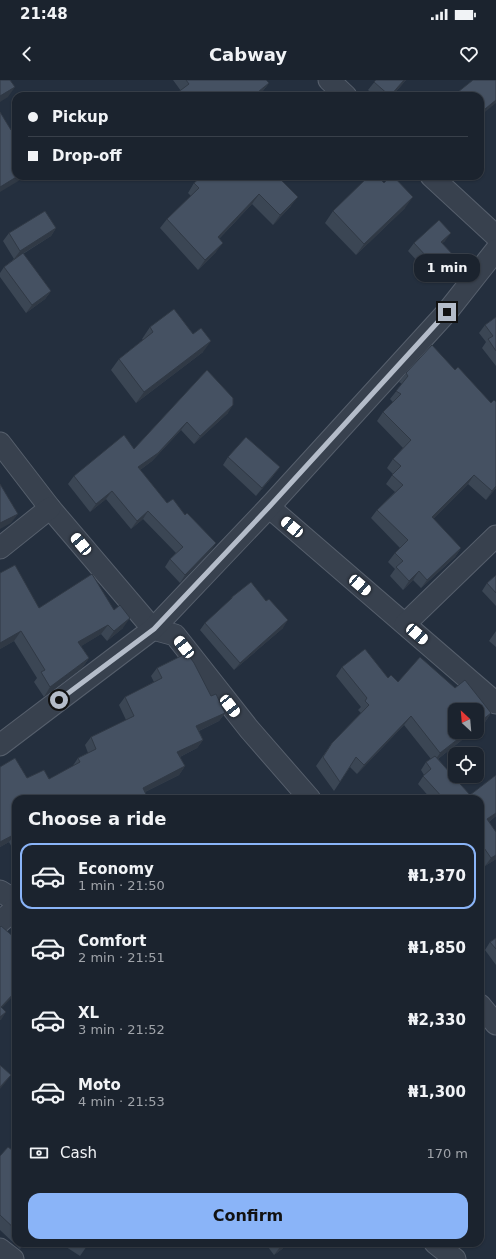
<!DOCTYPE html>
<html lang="en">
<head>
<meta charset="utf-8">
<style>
  :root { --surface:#1b232e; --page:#282f3a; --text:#f1f3f6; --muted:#a0a4aa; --line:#39404a; --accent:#8ab4f8 }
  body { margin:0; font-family:"DejaVu Sans",sans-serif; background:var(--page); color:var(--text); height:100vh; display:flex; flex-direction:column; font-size:15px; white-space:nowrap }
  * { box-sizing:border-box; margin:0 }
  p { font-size:13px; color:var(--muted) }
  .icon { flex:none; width:22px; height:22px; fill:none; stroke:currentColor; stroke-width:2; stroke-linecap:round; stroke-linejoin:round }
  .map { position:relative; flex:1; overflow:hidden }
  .sheet { position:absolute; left:12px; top:715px; width:472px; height:452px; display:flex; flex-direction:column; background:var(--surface); border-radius:12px; box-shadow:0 1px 3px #0004,0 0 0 1px var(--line) }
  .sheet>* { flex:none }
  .guide { position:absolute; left:12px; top:12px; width:472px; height:88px; border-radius:12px; box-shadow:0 1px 3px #0004,0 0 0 1px var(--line); display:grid; align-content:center; height:88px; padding:0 16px; background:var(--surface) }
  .needle { width:26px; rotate:334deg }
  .tools { position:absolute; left:448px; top:623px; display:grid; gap:8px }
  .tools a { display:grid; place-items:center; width:36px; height:36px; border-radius:8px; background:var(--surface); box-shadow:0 1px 3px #0004,0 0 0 1px var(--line); font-size:20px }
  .end { position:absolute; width:18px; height:18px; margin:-9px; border:5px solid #b4bcc9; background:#111; box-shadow:0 0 0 2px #111 }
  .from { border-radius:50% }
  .bubble { position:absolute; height:28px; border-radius:12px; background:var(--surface); box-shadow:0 1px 3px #0004,0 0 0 1px var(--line); font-size:13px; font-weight:700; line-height:28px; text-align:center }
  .car { position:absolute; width:12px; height:24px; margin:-12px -6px; border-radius:5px; box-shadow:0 0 3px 1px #0007; background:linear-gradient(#fff 24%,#345 0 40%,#fff 0 76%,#345 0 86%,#fff 0) }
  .guide b { display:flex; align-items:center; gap:14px; height:38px; font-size:15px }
  .guide b+b { border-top:1px solid var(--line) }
  .guide i { width:10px; height:10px; background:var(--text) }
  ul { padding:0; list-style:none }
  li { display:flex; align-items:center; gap:12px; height:66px; margin:0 8px 6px; padding:0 8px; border:2px solid transparent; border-radius:12px }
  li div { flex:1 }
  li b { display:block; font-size:15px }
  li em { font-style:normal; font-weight:700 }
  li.active { border-color:var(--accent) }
  li>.icon { width:36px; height:36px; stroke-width:1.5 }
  h2 { padding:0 16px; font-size:18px; line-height:48px }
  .pay { display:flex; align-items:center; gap:10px; height:44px; padding:0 16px; font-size:15px }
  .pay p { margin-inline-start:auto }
  .primary-button { display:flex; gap:8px; margin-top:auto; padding:8px 16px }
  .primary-button a { flex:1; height:46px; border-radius:12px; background:var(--accent); color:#111; font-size:16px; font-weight:700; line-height:46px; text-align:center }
  .status { display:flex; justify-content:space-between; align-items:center; height:28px; padding:0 20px; background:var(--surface); direction:ltr }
  .status svg { height:11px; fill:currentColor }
  header { display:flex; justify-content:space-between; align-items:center; height:52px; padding:0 16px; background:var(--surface); font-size:18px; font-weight:700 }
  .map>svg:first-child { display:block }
</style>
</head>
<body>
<div class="status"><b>21:48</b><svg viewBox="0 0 49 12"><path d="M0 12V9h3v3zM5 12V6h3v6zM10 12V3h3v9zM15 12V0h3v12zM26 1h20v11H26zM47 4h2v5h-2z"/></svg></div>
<header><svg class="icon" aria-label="back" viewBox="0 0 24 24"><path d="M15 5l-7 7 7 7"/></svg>Cabway<svg class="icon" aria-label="heart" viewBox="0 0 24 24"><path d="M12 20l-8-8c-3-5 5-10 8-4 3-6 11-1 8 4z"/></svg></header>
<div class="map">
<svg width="496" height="1179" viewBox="0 0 496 1179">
  <rect width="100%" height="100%" fill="#242f3e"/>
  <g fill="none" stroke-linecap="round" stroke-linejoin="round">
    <g stroke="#565f6c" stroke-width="23">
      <g id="minor">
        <polyline points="329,0 346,16"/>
        <polyline points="431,96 496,156"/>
        <polyline points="0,363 50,428 153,549 175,555 249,649 310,719"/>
        <polyline points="269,427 496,623"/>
        <polyline points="0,468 50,428"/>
        <polyline points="405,544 496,456"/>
        <polyline points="0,665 153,549 269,427 447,232 496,170"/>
        <polyline points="0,811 16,821"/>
        <polyline points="0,842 16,828"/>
        <polyline points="480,925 496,944"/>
        <polyline points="435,1163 455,1179"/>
        <polyline points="0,1169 13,1179"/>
      </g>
    </g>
    <use href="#minor" stroke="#38414e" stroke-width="21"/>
  </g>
  <g fill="#3b4654">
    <polygon points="173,0 220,0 269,3 262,12 258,16 173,16 181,11"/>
    <polygon points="376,0 406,0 392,16 375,16 368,10"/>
    <polygon points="277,96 291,126 273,145 252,124 219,159 216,172 198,190 160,148 167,139 191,116 188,113 194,103"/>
    <polygon points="405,128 356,175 325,143 333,131"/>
    <polygon points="56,148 51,156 23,174 51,211 45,219 26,233 0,197 0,193 4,187 14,179 3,161 9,153"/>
    <polygon points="445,161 442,163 454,176 449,184 433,198 408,171 414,163"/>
    <polygon points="496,237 496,286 482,268 486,262 479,253 485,245"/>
    <polygon points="150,247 193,254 203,272 136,323 111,290 119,279 143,260 142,259"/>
    <polygon points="207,290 228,333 194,364 181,350 152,381 140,390 167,423 211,471 180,503 165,487 170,479 176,473 143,439 131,449 106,419 90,432 68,404 74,396 134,369"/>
    <polygon points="455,290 491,323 496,322 496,408 486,420 468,404 433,439 461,468 455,477 421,508 413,500 403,510 390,496 395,489 388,482 395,473 400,468 371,438 377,430 395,412 386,404 393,394 387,388 393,379 403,368 377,341 383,332 393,322 390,319 402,304 399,302 406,293"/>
    <polygon points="228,377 274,395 256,416 223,385"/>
    <polygon points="0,493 39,528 123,548 107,561 101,554 81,566 89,578 82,588 44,617 34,602 37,598 14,561 0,569"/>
    <polygon points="496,495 496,526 482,511 487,503"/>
    <polygon points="232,517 283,548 234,590 200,550 205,543 229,521"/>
    <polygon points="496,551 496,567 489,561"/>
    <polygon points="187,573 194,583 211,616 216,614 225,633 219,641 199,651 203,660 197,668 180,677 185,686 179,695 145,712 148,719 16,719 16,775 9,762 0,767 0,687 15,678 27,698 44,690 49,699 72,687 78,678 88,673 85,665 91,657 126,640 119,625 125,617 154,602 151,596 157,588"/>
    <polygon points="342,587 388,598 398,602 455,608 491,633 485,642 477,648 477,630 472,652 438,679 470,715 496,695 496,736 489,742 496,752 496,779 485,786 480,778 480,719 431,719 418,704 424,695 421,690 426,682 431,679 404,645 357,694 350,687 334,711 316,686 332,663 361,633 358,630 361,627 336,596"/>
    <polygon points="496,858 496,885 485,870 490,862"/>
    <polygon points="16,1073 16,1163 24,1163 20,1169 0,1150 0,1076"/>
    <polygon points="60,1163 89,1163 80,1176"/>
    <polygon points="265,1163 290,1163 274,1175"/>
  </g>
  <g fill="#303945">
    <polygon points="404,0 406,0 392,16 390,16"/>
    <polygon points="269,3 262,12 258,16 253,16"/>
    <polygon points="15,7 8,17 0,22 0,16"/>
    <polygon points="496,20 496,23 480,36 480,33"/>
    <polygon points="18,96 23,96 20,100 0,112 0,107"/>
    <polygon points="259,114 252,124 211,167 218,157"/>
    <polygon points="298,117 291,126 273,145 280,135"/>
    <polygon points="413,117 405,128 356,175 364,164"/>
    <polygon points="56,148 51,156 14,179 20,171"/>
    <polygon points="451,153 445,161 435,170 441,162"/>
    <polygon points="223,163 216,172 198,190 205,180"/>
    <polygon points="454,176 449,184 433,198 439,190"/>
    <polygon points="51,211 45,219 26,233 32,225"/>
    <polygon points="211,261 203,272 136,323 144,312"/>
    <polygon points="233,325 228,333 194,364 200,356"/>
    <polygon points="187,342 181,350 152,381 132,396 138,387"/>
    <polygon points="280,387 274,395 256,416 262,408"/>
    <polygon points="474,395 468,404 426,446 432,437"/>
    <polygon points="496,406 496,408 486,420 492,411"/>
    <polygon points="112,411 106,419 90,432 96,424"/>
    <polygon points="148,431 143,439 131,449 137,441"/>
    <polygon points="18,434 11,443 0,449 0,443"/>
    <polygon points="216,463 211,471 180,503 185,495"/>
    <polygon points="461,468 455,477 421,508 427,500"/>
    <polygon points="419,491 413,500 403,510 409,501"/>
    <polygon points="130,538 123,548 107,561 114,551"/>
    <polygon points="288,540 283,548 234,590 240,583"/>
    <polygon points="108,545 101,554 72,572 78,562"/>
    <polygon points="21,551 14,561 0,569 0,563"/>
    <polygon points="89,578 82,588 44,617 50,607"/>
    <polygon points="225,633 219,641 190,655 196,646"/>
    <polygon points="491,633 485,642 477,648 477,644"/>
    <polygon points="411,636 404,645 357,694 364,685"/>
    <polygon points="467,652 472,652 434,682 440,673"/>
    <polygon points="203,660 197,668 172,681 177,672"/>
    <polygon points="185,686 179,695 137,716 143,708"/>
    <polygon points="496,733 496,736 482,747 487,739"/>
    <polygon points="15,754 9,762 0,767 0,762"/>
    <polygon points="496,775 496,779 485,786 491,778"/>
    <polygon points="16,911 16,913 0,930 0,928"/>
    <polygon points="6,932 1,940 0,940 0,937"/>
    <polygon points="11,995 5,1003 0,1009 0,1007"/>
    <polygon points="285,1163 290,1163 274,1175 280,1167"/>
  </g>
  <g fill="#455162" stroke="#303945">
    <polygon points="0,0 10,0 15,7 0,16"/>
    <polygon points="186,0 266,0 269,3 253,16 173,16 189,4"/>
    <polygon points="376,0 404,0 390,16 374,2"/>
    <polygon points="473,0 496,0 496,20 480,33 480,16 453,16"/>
    <polygon points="0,32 11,50 16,47 16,96 18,96 0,107"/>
    <polygon points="202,96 277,96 298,117 280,135 259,114 218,157 223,163 205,180 167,139 199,108 194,103"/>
    <polygon points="369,96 377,96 384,103 391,96 393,96 413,117 364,164 333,131"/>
    <polygon points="45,131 56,148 20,171 9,153"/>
    <polygon points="439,140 451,153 441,162 454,176 439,190 414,163"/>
    <polygon points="23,173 51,211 32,225 4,187"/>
    <polygon points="174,229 193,254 201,248 211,261 144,312 119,279 153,252 150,247"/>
    <polygon points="496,237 496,271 488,259 493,256 485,245"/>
    <polygon points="432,265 455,290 458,287 491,323 494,320 496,322 496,406 492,411 474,395 432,437 461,468 427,500 419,491 409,501 396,487 403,481 395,473 408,460 377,430 403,405 392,395 401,386 393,379 411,360 383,332 401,314 396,311 408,296 406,293"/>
    <polygon points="207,290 233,318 233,325 200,356 187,342 158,373 138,387 167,423 173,419 185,435 187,433 216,463 185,495 170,479 183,467 148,431 137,441 112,411 96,424 74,396 124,355 134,369"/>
    <polygon points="246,357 280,387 262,408 228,377"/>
    <polygon points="0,404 18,434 0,443"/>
    <polygon points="15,485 39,528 92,494 114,530 120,525 130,538 114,551 108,545 78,562 89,578 50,607 41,592 45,590 21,551 0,563 0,493"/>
    <polygon points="496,495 496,513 487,503"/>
    <polygon points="251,502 266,521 269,519 288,540 240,583 205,543 232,518 232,517"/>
    <polygon points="365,569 388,598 391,595 398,602 420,577 455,608 465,600 491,633 477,644 477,630 455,630 455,652 467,652 440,673 411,636 364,685 356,677 340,702 323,677 332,663 369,625 365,621 367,618 342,587"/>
    <polygon points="187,573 194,583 211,616 216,614 225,633 196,646 203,660 177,672 185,686 143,708 148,719 16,719 16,756 15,754 0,762 0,687 15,678 27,698 44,690 49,699 80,682 78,678 96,669 91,657 134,636 125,617 162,598 157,588"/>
    <polygon points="435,676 470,715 496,695 496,733 487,739 496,752 496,775 491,778 480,762 480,719 444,719 423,696 431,689 426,682"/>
    <polygon points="1,846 16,859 16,911 1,927 6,932 0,937 0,847"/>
    <polygon points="496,858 496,869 490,862"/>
    <polygon points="0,985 11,995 0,1007"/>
    <polygon points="8,1067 16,1073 16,1150 0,1135 0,1076"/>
    <polygon points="80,1163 89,1163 86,1167"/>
    <polygon points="276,1163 285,1163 280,1167"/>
  </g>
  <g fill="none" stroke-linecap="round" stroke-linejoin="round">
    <polyline stroke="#b4bcc9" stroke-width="5" points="59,620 154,549 269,427 447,232"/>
  </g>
</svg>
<div class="tools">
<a><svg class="needle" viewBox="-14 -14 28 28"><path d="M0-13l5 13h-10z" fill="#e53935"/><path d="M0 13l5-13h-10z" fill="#a0a4aa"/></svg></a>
<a><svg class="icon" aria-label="locate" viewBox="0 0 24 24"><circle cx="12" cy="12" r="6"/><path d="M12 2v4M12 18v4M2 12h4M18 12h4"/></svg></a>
</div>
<i class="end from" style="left:59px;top:620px"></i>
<i class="end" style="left:447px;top:232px"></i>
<div class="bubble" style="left:414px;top:174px;width:66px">1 min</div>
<i class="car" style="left:292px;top:447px;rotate:310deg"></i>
<i class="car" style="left:81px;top:464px;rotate:320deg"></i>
<i class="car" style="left:360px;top:505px;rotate:131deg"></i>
<i class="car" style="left:417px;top:554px;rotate:131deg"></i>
<i class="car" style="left:184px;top:567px;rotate:322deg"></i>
<i class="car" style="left:230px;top:626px;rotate:142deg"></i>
<div class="guide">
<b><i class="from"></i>Pickup</b>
<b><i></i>Drop-off</b>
</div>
<section class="sheet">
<h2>Choose a ride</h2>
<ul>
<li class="active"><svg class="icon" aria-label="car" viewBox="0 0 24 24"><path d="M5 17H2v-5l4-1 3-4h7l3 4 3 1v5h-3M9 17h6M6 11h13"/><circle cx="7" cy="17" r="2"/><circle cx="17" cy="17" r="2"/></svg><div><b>Economy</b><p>1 min · 21:50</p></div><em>₦1,370</em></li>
<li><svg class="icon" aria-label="car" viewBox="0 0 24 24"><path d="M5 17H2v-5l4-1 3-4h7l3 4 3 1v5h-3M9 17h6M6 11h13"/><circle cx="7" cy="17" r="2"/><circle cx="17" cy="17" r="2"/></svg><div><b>Comfort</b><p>2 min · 21:51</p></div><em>₦1,850</em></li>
<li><svg class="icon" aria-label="car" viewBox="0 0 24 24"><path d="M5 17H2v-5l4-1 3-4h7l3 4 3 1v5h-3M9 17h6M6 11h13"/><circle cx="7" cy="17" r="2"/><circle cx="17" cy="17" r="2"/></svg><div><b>XL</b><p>3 min · 21:52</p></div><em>₦2,330</em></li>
<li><svg class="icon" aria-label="car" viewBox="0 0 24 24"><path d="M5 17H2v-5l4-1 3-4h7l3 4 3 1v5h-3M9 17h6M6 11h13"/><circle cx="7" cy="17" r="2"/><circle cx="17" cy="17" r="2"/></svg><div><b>Moto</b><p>4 min · 21:53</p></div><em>₦1,300</em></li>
</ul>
<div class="pay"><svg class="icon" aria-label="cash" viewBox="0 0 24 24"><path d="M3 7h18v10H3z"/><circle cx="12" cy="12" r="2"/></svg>Cash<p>170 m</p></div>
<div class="primary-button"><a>Confirm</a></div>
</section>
</div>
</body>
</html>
